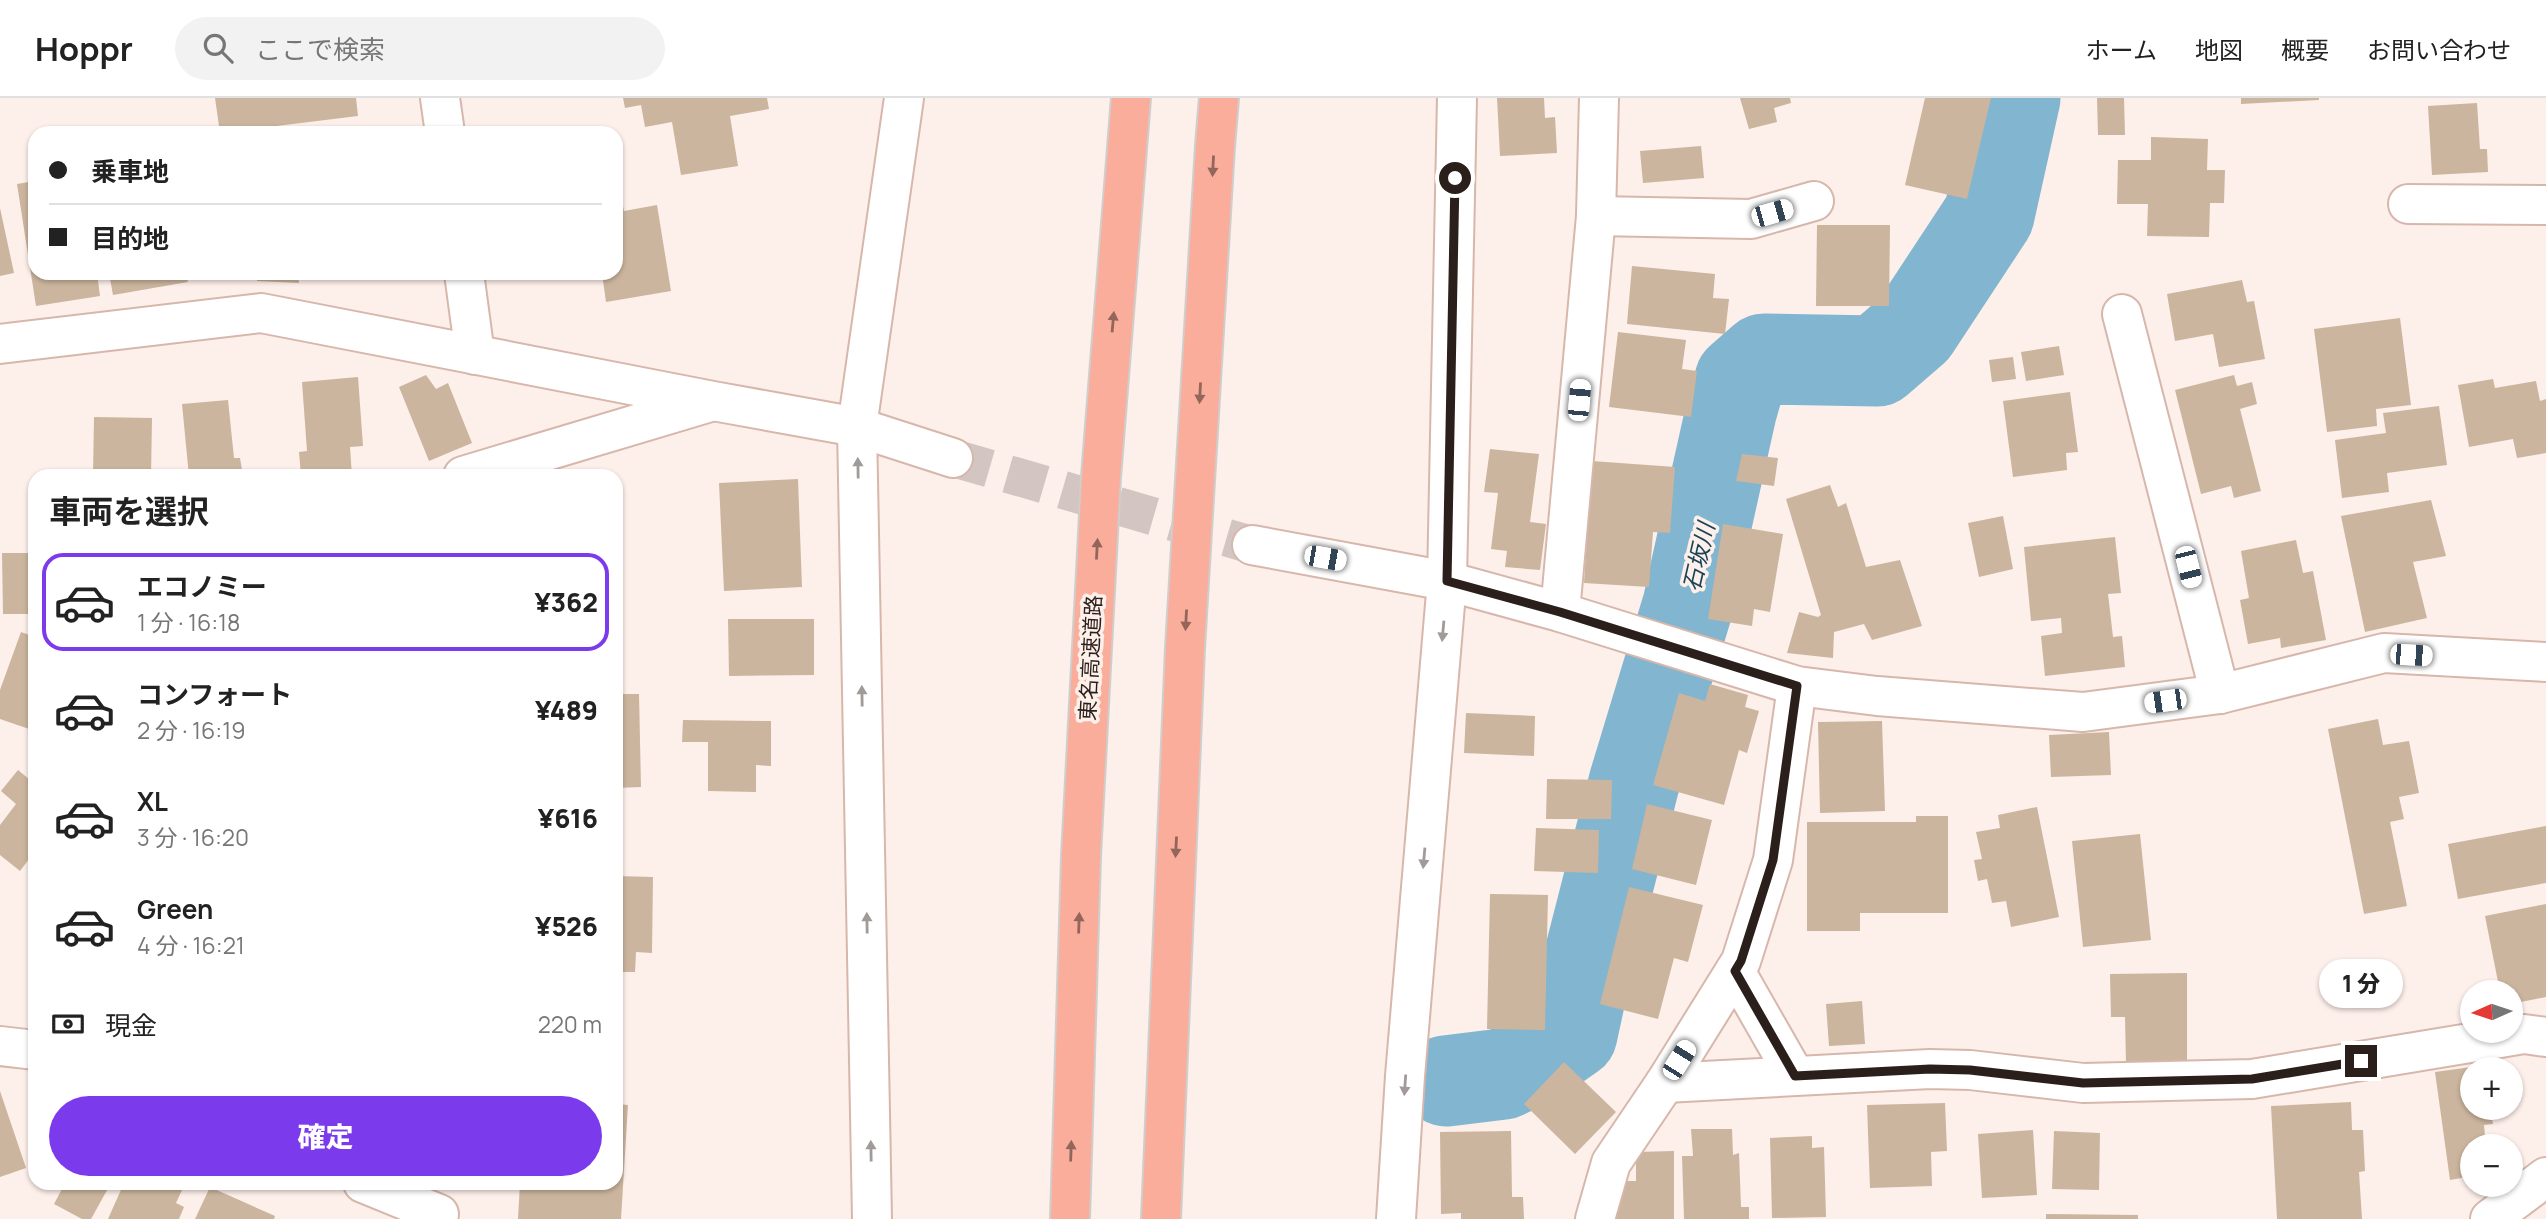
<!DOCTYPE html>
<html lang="ja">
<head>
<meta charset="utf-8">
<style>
  :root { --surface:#fff; --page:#f2f2f2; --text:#222; --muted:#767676; --line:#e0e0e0; --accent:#7c3aed }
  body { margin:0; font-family:Manrope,"Noto Sans JP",sans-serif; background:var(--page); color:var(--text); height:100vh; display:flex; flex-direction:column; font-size:26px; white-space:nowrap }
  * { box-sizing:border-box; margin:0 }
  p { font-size:23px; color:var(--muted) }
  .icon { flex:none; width:38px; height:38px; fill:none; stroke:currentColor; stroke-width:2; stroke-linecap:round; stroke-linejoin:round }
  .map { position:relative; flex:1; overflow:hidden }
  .sheet { position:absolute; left:28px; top:371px; width:595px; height:721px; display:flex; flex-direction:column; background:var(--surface); border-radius:21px; box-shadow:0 2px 5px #0004 }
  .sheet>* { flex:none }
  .top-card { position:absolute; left:28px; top:28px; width:595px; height:154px; border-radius:21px; box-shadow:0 2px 5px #0004; display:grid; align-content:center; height:154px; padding:0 21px; background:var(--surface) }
  .needle { width:46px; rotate:267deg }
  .buttons { position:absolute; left:2460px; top:882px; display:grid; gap:14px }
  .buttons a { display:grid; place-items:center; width:63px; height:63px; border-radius:50%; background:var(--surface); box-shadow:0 2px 5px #0004; font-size:35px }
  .end { position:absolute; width:32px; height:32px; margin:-16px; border:9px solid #2b1f1b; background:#fff; box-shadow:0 0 0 4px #fff }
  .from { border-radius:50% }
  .bubble { position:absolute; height:49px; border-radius:24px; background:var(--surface); box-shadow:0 2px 5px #0004; font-size:23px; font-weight:800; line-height:49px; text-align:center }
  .car { position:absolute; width:21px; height:42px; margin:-21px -10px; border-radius:9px; box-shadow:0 0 5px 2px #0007; background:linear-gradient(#fff 24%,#345 0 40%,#fff 0 76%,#345 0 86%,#fff 0) }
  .top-card b { display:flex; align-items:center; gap:24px; height:66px; font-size:26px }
  .top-card b+b { border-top:2px solid var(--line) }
  .top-card i { width:18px; height:18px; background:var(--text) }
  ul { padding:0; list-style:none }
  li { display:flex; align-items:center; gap:21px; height:98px; margin:0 14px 10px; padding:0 7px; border:4px solid transparent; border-radius:21px }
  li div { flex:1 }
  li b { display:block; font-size:26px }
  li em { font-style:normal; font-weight:800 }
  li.on { border-color:var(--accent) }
  li>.icon { width:63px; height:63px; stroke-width:1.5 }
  h2 { padding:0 21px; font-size:32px; line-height:84px }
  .pay { display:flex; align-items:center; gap:18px; height:77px; padding:0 21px; font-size:26px }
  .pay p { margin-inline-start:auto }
  .cta { display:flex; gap:14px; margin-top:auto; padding:14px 21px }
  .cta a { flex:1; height:80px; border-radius:42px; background:var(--accent); color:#fff; font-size:28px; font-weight:800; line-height:80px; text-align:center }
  header { display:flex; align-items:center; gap:42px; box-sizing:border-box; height:98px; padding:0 35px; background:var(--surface); border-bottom:2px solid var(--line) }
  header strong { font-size:33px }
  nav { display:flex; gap:38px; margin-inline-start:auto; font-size:24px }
  .search { width:490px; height:63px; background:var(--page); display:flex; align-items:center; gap:18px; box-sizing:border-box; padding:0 24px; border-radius:38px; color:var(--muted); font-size:26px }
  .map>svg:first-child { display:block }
</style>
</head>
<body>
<header>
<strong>Hoppr</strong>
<div class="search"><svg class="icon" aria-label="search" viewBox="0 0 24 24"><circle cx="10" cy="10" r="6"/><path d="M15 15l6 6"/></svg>ここで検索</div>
<nav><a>ホーム</a><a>地図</a><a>概要</a><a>お問い合わせ</a></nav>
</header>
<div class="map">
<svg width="2546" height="1121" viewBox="0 0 2546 1121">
  <rect width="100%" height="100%" fill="#fdefea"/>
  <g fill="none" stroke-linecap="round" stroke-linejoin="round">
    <polyline stroke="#82b5cf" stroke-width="91" points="1446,983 1503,976 1542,957 1572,936 1585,876 1634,685 1688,507 1731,314 1740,282 1764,261 1877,263 1914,231 1989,117 2015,0"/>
  </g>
  <g fill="#cbb59e">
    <polygon points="215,0 356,0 358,18 220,35"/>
    <polygon points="623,0 767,0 769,11 730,18 738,68 681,77 672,24 645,29 641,7 625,10"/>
    <polygon points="1497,0 1544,0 1545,20 1555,19 1557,55 1500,58"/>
    <polygon points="1740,0 1790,0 1791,5 1774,10 1777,24 1749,31"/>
    <polygon points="1925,0 1991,0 1967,101 1905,87"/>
    <polygon points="2097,0 2124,0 2125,37 2098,37"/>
    <polygon points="2241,0 2319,0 2319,2 2241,6"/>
    <polygon points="2477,5 2480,51 2487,51 2488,74 2432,77 2428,8"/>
    <polygon points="2151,39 2208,41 2207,72 2225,72 2224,105 2210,105 2209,139 2147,138 2148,106 2117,106 2118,62 2151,62"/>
    <polygon points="1701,48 1704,80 1643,85 1640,53"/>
    <polygon points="616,75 624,113 657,107 671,193 606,204 602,175 616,175"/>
    <polygon points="35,83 35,175 97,175 100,198 36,208 17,86"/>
    <polygon points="0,110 14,175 0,178"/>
    <polygon points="1817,127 1890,127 1889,208 1816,208"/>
    <polygon points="1632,168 1715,176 1713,200 1729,201 1725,236 1627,226"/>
    <polygon points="109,175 186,175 188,184 113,197"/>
    <polygon points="257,175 298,175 299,185 257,183"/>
    <polygon points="2242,182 2247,204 2254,203 2265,261 2219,269 2213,236 2175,243 2167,196"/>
    <polygon points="2400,220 2411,307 2376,311 2377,328 2327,334 2314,231"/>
    <polygon points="1618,234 1686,242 1682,271 1697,273 1691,319 1609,309"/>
    <polygon points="2059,248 2064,277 2026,283 2021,254"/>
    <polygon points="2013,259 2016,281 1992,284 1989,262"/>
    <polygon points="426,277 436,291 448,285 472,345 429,363 399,289"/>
    <polygon points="2234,277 2237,288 2252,284 2257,306 2240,311 2261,393 2234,400 2231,388 2201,396 2175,292"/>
    <polygon points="358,279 363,348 350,349 352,378 301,378 299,354 307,353 302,284"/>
    <polygon points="2493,281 2495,290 2536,283 2540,303 2546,301 2546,355 2517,360 2513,341 2469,349 2458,287"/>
    <polygon points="2070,294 2078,354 2066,355 2067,372 2013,379 2003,303"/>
    <polygon points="228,302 234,360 240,360 243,378 189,378 182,306"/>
    <polygon points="2439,308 2447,367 2387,375 2389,394 2342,400 2335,342 2386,335 2383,315"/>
    <polygon points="94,319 152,320 151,378 93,378"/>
    <polygon points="1490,351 1539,356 1530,424 1546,426 1540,472 1505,469 1507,453 1491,451 1498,395 1484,394"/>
    <polygon points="1742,356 1778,360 1774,388 1736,383"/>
    <polygon points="1592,363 1675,369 1670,435 1653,434 1649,489 1584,485"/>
    <polygon points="798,381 802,489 724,493 719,385"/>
    <polygon points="1830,387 1838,409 1846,405 1866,469 1900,462 1922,528 1872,542 1864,526 1834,534 1833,560 1787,555 1799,514 1818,519 1821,517 1786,401"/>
    <polygon points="2431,402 2446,458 2413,464 2427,520 2365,534 2341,418"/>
    <polygon points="2003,418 2013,471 1979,479 1968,425"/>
    <polygon points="1723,426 1783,436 1770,514 1754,511 1752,528 1708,521"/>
    <polygon points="2115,439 2121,495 2108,496 2113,539 2122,538 2125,569 2045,578 2041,538 2062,535 2061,520 2031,523 2024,449"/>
    <polygon points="2296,442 2303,475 2313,473 2326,542 2281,550 2280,540 2248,546 2240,502 2249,500 2241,453"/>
    <polygon points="2,455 35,455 35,516 3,516"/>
    <polygon points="728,521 814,521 814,577 729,578"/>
    <polygon points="21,534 35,539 35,633 0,621 0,592"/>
    <polygon points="1710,586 1748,597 1745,609 1759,613 1747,655 1739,652 1724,707 1653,687 1679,595 1705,603"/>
    <polygon points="616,596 639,596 641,689 616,690"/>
    <polygon points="1466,615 1535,618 1534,658 1464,655"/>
    <polygon points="2378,621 2383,647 2409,643 2419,695 2399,699 2404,721 2390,724 2407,808 2364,816 2328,631"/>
    <polygon points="683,622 771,623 771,668 756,667 756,694 708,693 708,644 682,644"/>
    <polygon points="1882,623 1885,713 1820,715 1818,624"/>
    <polygon points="2109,634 2111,677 2051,679 2049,637"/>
    <polygon points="18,672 35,686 35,753 20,773 0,757 0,727 16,706 1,693"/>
    <polygon points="1547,681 1612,682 1611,721 1546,721"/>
    <polygon points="1647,706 1712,722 1696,787 1632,771"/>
    <polygon points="2037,709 2059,819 2011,829 2006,803 1992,805 1987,781 1978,783 1974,762 1982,761 1976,734 2000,730 1998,717"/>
    <polygon points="1916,718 1948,718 1948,815 1860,815 1860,833 1807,833 1807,724 1916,724"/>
    <polygon points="2546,728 2546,785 2458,801 2448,746"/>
    <polygon points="1536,730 1599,732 1598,775 1534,773"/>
    <polygon points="2140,736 2151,842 2083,849 2072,743"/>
    <polygon points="616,778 653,779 652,855 636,854 635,874 616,874"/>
    <polygon points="1629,789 1703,807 1688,864 1674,860 1658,921 1600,906"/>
    <polygon points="1490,796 1548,797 1545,932 1487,931"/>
    <polygon points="2546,806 2546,899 2511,906 2511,894 2500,894 2485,818"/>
    <polygon points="2187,875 2187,964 2126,965 2125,919 2111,919 2110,876"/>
    <polygon points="1862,903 1865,946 1829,948 1826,906"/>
    <polygon points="1564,964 1616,1014 1575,1056 1524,1006"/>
    <polygon points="2493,966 2494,971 2473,971 2473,1010 2490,1010 2493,1026 2484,1027 2486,1048 2473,1048 2473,1078 2450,1082 2435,974"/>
    <polygon points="0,993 26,1070 0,1079"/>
    <polygon points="2351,1004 2352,1032 2363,1032 2365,1073 2359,1074 2362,1121 2277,1121 2271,1008"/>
    <polygon points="1945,1005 1947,1053 1931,1054 1932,1088 1870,1090 1867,1007"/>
    <polygon points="616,1006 628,1007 621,1121 518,1121 520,1085 616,1085"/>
    <polygon points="1691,1031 1732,1031 1733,1057 1739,1055 1741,1109 1749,1109 1749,1121 1684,1121 1682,1058 1693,1058"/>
    <polygon points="2033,1032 2037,1097 1982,1100 1978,1036"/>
    <polygon points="1511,1033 1512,1099 1523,1099 1524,1121 1461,1121 1461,1115 1441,1116 1440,1034"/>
    <polygon points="2054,1033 2100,1035 2099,1092 2052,1091"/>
    <polygon points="1812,1038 1812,1050 1824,1049 1826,1119 1772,1120 1770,1040"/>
    <polygon points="1674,1053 1674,1121 1606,1121 1620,1083 1636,1083 1636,1054"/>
    <polygon points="52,1085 111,1085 91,1121 82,1121 54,1106 62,1091"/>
    <polygon points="124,1085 166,1085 182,1092 176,1105 184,1109 179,1121 108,1121"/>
    <polygon points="210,1089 275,1118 274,1121 195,1121"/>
    <polygon points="2046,1116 2138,1117 2138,1121 2046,1121"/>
  </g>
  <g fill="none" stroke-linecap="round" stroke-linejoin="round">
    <polyline stroke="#d3c5c1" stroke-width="38" stroke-dasharray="38 19" stroke-linecap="butt" points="953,360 1252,447"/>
    <g stroke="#d7b7ab" stroke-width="42">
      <g id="minor">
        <polyline points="440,0 445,35"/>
        <polyline points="2408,106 2546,107"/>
        <polyline points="1596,118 1751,121 1814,103"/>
        <polyline points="464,175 475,257"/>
        <polyline points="2122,216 2220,596"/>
        <polyline points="0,246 261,215 713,303 857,329 953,360"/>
        <polyline points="463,378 707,305"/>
        <polyline points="1252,447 1447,483 1560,514 1797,588 1877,598 2083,614 2220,596 2384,555 2546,564"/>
        <polyline points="1560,514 1596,118 1599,0"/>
        <polyline points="1735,873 1795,978"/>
        <polyline points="0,948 35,952"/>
        <polyline points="1665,985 1930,971 1970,972 2083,985 2252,981 2524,936 2546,939"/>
        <polyline points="363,1085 439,1116"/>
        <polyline points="872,1121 857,329 904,0"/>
        <polyline points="1396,1121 1405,978 1447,483 1457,0"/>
        <polyline points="1595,1121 1611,1065 1665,985 1741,863 1773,762 1797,588"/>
        <polyline points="2490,1121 2546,1079"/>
      </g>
    </g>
    <g stroke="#d0cecd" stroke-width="42">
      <g id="highway">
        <polyline points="1070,1121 1081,758 1101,379 1131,0"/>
        <polyline points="1161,1121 1185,550 1215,48 1219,0"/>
      </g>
    </g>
    <use href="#minor" stroke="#fff" stroke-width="38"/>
    <use href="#highway" stroke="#f9ad9a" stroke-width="38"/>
  </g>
  <defs><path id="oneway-solid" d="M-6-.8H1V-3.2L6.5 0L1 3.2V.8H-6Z" transform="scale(1.75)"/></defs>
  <g fill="#92665a">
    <use href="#oneway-solid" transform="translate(1213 68) rotate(93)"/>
    <use href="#oneway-solid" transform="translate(1113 224) rotate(-85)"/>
    <use href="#oneway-solid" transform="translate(1200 295) rotate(93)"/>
    <use href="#oneway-solid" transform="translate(1097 451) rotate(-87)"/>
    <use href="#oneway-solid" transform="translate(1186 522) rotate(93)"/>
    <use href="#oneway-solid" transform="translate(1176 749) rotate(93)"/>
    <use href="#oneway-solid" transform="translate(1079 825) rotate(-88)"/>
    <use href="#oneway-solid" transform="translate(1071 1053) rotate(-88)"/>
  </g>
  <g fill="#a09a98">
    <use href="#oneway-solid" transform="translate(858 370) rotate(-91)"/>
    <use href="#oneway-solid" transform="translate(1443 533) rotate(95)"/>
    <use href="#oneway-solid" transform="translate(862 598) rotate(-91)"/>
    <use href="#oneway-solid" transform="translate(1424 760) rotate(95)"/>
    <use href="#oneway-solid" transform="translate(867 825) rotate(-91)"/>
    <use href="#oneway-solid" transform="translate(1405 987) rotate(94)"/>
    <use href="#oneway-solid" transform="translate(871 1053) rotate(-91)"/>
  </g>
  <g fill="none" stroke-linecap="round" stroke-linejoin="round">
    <polyline stroke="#2b1f1b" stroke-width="9" points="1455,80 1447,483 1560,514 1797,588 1773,762 1741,863 1735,873 1795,978 1930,971 1970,972 2083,985 2252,981 2361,963"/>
  </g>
  <g text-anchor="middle" stroke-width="7" stroke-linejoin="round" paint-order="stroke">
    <g font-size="21" fill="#2b1f1b" stroke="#fdefea">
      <text transform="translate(1091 560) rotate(-87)" y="7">東名高速道路</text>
    </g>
    <g font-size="23" font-style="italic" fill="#194457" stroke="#fdefea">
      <text transform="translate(1699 459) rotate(-77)" y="8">石坂川</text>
    </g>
  </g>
</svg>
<div class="buttons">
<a><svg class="needle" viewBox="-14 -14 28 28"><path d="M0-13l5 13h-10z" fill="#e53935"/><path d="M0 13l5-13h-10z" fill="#767676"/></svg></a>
<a>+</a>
<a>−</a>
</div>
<i class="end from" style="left:1455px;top:80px"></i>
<i class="end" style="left:2361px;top:963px"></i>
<div class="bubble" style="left:2319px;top:861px;width:84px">1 分</div>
<i class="car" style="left:1772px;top:115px;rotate:74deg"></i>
<i class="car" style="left:1579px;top:302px;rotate:5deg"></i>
<i class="car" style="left:1325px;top:460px;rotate:100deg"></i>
<i class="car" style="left:2188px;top:469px;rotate:166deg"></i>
<i class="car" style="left:2411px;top:557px;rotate:93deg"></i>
<i class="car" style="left:2165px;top:603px;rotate:262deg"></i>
<i class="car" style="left:1679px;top:962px;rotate:32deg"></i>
<div class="top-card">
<b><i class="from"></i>乗車地</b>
<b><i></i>目的地</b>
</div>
<section class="sheet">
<h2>車両を選択</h2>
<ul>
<li class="on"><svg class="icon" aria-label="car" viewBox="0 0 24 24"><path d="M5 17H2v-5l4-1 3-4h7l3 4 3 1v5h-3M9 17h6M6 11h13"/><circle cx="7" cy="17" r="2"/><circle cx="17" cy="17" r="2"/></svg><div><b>エコノミー</b><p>1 分 · 16:18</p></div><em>¥362</em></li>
<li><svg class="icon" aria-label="car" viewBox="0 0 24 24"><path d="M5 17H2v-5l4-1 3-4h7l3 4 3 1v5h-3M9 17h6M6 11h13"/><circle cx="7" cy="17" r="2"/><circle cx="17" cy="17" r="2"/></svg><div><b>コンフォート</b><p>2 分 · 16:19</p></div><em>¥489</em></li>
<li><svg class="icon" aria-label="car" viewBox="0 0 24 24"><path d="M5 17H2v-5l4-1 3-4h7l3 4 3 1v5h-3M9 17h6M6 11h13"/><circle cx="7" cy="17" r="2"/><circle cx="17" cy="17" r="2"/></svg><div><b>XL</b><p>3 分 · 16:20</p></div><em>¥616</em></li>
<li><svg class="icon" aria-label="car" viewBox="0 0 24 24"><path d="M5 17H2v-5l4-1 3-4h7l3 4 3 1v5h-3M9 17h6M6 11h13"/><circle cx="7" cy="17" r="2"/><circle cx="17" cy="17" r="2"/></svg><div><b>Green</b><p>4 分 · 16:21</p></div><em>¥526</em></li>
</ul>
<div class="pay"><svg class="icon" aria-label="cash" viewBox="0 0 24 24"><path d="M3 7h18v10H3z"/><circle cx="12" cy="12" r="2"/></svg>現金<p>220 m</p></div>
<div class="cta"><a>確定</a></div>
</section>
</div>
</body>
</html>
